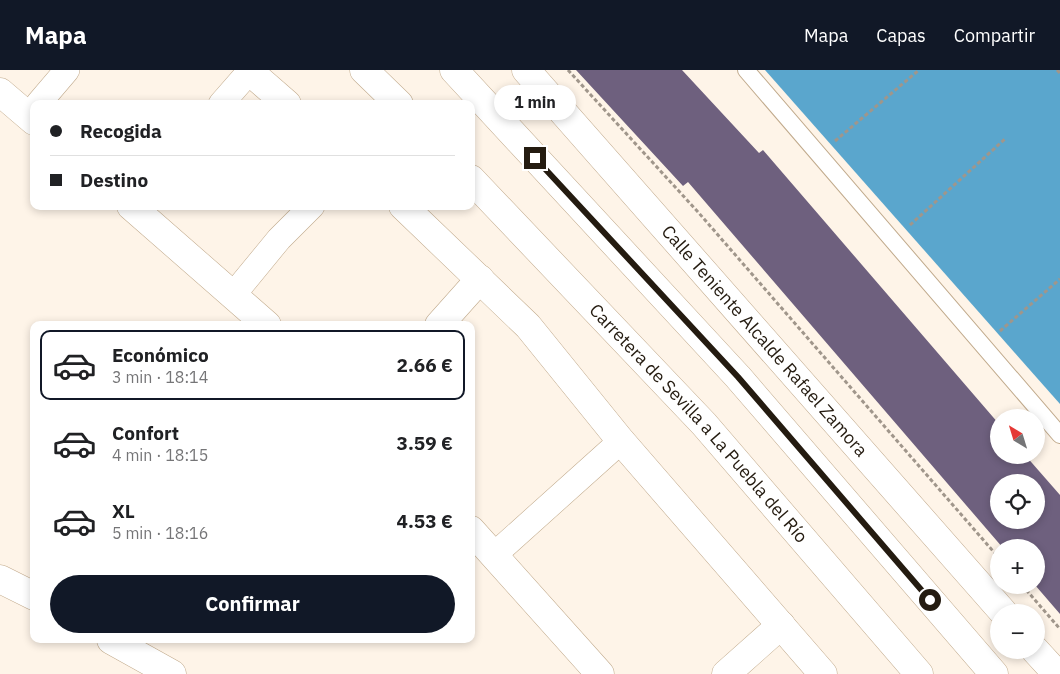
<!DOCTYPE html>
<html lang="es">
<head>
<meta charset="utf-8">
<style>
  :root { --surface:#fff; --page:#f2f2f2; --text:#202124; --muted:#757577; --line:#e0e0e0; --accent:#111827 }
  body { margin:0; font-family:"IBM Plex Sans",sans-serif; background:var(--page); color:var(--text); height:100vh; display:flex; flex-direction:column; font-size:19px; white-space:nowrap }
  * { box-sizing:border-box; margin:0 }
  p { font-size:16px; color:var(--muted) }
  .icon { flex:none; width:28px; height:28px; fill:none; stroke:currentColor; stroke-width:2; stroke-linecap:round; stroke-linejoin:round }
  .map { position:relative; flex:1; overflow:hidden }
  .details { position:absolute; left:30px; top:251px; width:445px; height:322px; display:flex; flex-direction:column; background:var(--surface); border-radius:10px; box-shadow:0 2px 8px #0003 }
  .details>* { flex:none }
  .banner { position:absolute; left:30px; top:30px; width:445px; height:110px; border-radius:10px; box-shadow:0 2px 8px #0003; display:grid; align-content:center; height:110px; padding:0 20px; background:var(--surface) }
  .needle { width:32px; rotate:322deg }
  .controls { position:absolute; left:990px; top:339px; display:grid; gap:10px }
  .controls a { display:grid; place-items:center; width:55px; height:55px; border-radius:50%; background:var(--surface); box-shadow:0 2px 8px #0003; font-size:25px }
  .end { position:absolute; width:22px; height:22px; margin:-11px; border:6px solid #241b10; background:#fff; box-shadow:0 0 0 2px #fff }
  .from { border-radius:50% }
  .bubble { position:absolute; height:35px; border-radius:18px; background:var(--surface); box-shadow:0 2px 8px #0003; font-size:16px; font-weight:800; line-height:35px; text-align:center }
  .banner b { display:flex; align-items:center; gap:18px; height:48px; font-size:19px }
  .banner b+b { border-top:1px solid var(--line) }
  .banner i { width:12px; height:12px; background:var(--text) }
  ul { padding:9px 0 0; list-style:none }
  li { display:flex; align-items:center; gap:15px; height:70px; margin:0 10px 8px; padding:0 10px; border:2px solid transparent; border-radius:10px }
  li div { flex:1 }
  li b { display:block; font-size:19px }
  li em { font-style:normal; font-weight:800 }
  li.on { border-color:var(--accent) }
  li>.icon { width:45px; height:45px; stroke-width:1.5 }
  .action { display:flex; gap:10px; margin-top:auto; padding:10px 20px }
  .action a { flex:1; height:58px; border-radius:30px; background:var(--accent); color:#fff; font-size:20px; font-weight:800; line-height:58px; text-align:center }
  header { display:flex; align-items:center; gap:30px; box-sizing:border-box; height:70px; padding:0 25px; background:var(--accent); color:#fff }
  header strong { font-size:24px }
  nav { display:flex; gap:28px; margin-inline-start:auto; font-size:18px }
  .map>svg:first-child { display:block }
</style>
</head>
<body>
<header>
<strong>Mapa</strong>
<nav><a>Mapa</a><a>Capas</a><a>Compartir</a></nav>
</header>
<div class="map">
<svg width="1060" height="604" viewBox="0 0 1060 604">
  <rect width="100%" height="100%" fill="#fef4e8"/>
  <polygon fill="#5aa6cd" points="765,0 1060,0 1060,334"/>
  <path fill="#6e607e" fill-rule="evenodd" d="M576,0H682L759,83L763,80L999,354V385H1025L1060,425V544L1035,515L1036,478H1003L688,112L683,116ZM999,412H1036V450H999Z"/>
  <g fill="none" stroke-linecap="round" stroke-linejoin="round">
    <g stroke="#c1aa8c" stroke-width="18">
      <polyline id="service" points="746,0 1060,365"/>
    </g>
    <g stroke="#c1aa8c" stroke-width="26">
      <g id="pedestrian">
        <polyline points="38,34 67,0"/>
        <polyline points="221,34 249,2"/>
        <polyline points="233,225 279,169 312,136"/>
        <polyline points="494,485 621,371"/>
      </g>
    </g>
    <g stroke="#c1aa8c" stroke-width="29">
      <g id="minor">
        <polyline points="248,0 287,34"/>
        <path id="s1" d="M526,0L1003,542"/>
        <polyline points="0,22 34,51"/>
        <polyline points="131,136 267,255"/>
        <polyline points="403,136 528,256 621,371 823,604"/>
        <polyline points="439,255 480,209"/>
        <polyline points="471,460 600,604"/>
        <polyline points="0,509 34,526"/>
        <polyline points="111,570 172,604"/>
        <polyline points="1035,580 1057,604"/>
        <polyline points="726,604 781,555"/>
      </g>
    </g>
    <g stroke="#c1aa8c" stroke-width="29">
      <g id="secondary">
        <polyline points="364,0 399,34"/>
        <polyline points="454,0 738,307 994,604"/>
        <path id="s2" d="M471,109L704,354L919,604"/>
      </g>
    </g>
    <g stroke="#a0968b" stroke-width="3" stroke-dasharray="4 2.5" stroke-linecap="butt">
      <polyline points="568,0 698,142 999,488"/>
      <polyline points="1057,0 1060,3"/>
      <polyline points="835,71 919,0"/>
      <polyline points="910,155 1006,68"/>
      <polyline points="1000,261 1060,209"/>
      <polyline points="1022,515 1060,559"/>
    </g>
    <use href="#service" stroke="#fff" stroke-width="16"/>
    <use href="#pedestrian" stroke="#fff" stroke-width="25"/>
    <use href="#minor" stroke="#fff" stroke-width="28"/>
    <use href="#secondary" stroke="#fff" stroke-width="28"/>
  </g>
  <g fill="none" stroke-linecap="round" stroke-linejoin="round">
    <polyline stroke="#241b10" stroke-width="6" points="535,88 738,307 930,530"/>
  </g>
  <g text-anchor="middle" stroke-width="5" stroke-linejoin="round" paint-order="stroke">
    <g font-size="18" fill="#241b10" stroke="#fff">
      <text dy="6" stroke="none"><textPath href="#s1" startOffset="361">Calle Teniente Alcalde Rafael Zamora</textPath></text>
      <text dy="6" stroke="none"><textPath href="#s2" startOffset="334">Carretera de Sevilla a La Puebla del Río</textPath></text>
    </g>
  </g>
</svg>
<div class="controls">
<a><svg class="needle" viewBox="-14 -14 28 28"><path d="M0-13l5 13h-10z" fill="#e53935"/><path d="M0 13l5-13h-10z" fill="#757577"/></svg></a>
<a><svg class="icon" aria-label="locate" viewBox="0 0 24 24"><circle cx="12" cy="12" r="6"/><path d="M12 2v4M12 18v4M2 12h4M18 12h4"/></svg></a>
<a>+</a>
<a>−</a>
</div>
<i class="end from" style="left:930px;top:530px"></i>
<i class="end" style="left:535px;top:88px"></i>
<div class="bubble" style="left:494px;top:15px;width:82px">1 min</div>
<div class="banner">
<b><i class="from"></i>Recogida</b>
<b><i></i>Destino</b>
</div>
<section class="details">
<ul>
<li class="on"><svg class="icon" aria-label="car" viewBox="0 0 24 24"><path d="M5 17H2v-5l4-1 3-4h7l3 4 3 1v5h-3M9 17h6M6 11h13"/><circle cx="7" cy="17" r="2"/><circle cx="17" cy="17" r="2"/></svg><div><b>Económico</b><p>3 min · 18:14</p></div><em>2.66 €</em></li>
<li><svg class="icon" aria-label="car" viewBox="0 0 24 24"><path d="M5 17H2v-5l4-1 3-4h7l3 4 3 1v5h-3M9 17h6M6 11h13"/><circle cx="7" cy="17" r="2"/><circle cx="17" cy="17" r="2"/></svg><div><b>Confort</b><p>4 min · 18:15</p></div><em>3.59 €</em></li>
<li><svg class="icon" aria-label="car" viewBox="0 0 24 24"><path d="M5 17H2v-5l4-1 3-4h7l3 4 3 1v5h-3M9 17h6M6 11h13"/><circle cx="7" cy="17" r="2"/><circle cx="17" cy="17" r="2"/></svg><div><b>XL</b><p>5 min · 18:16</p></div><em>4.53 €</em></li>
</ul>
<div class="action"><a>Confirmar</a></div>
</section>
</div>
</body>
</html>
